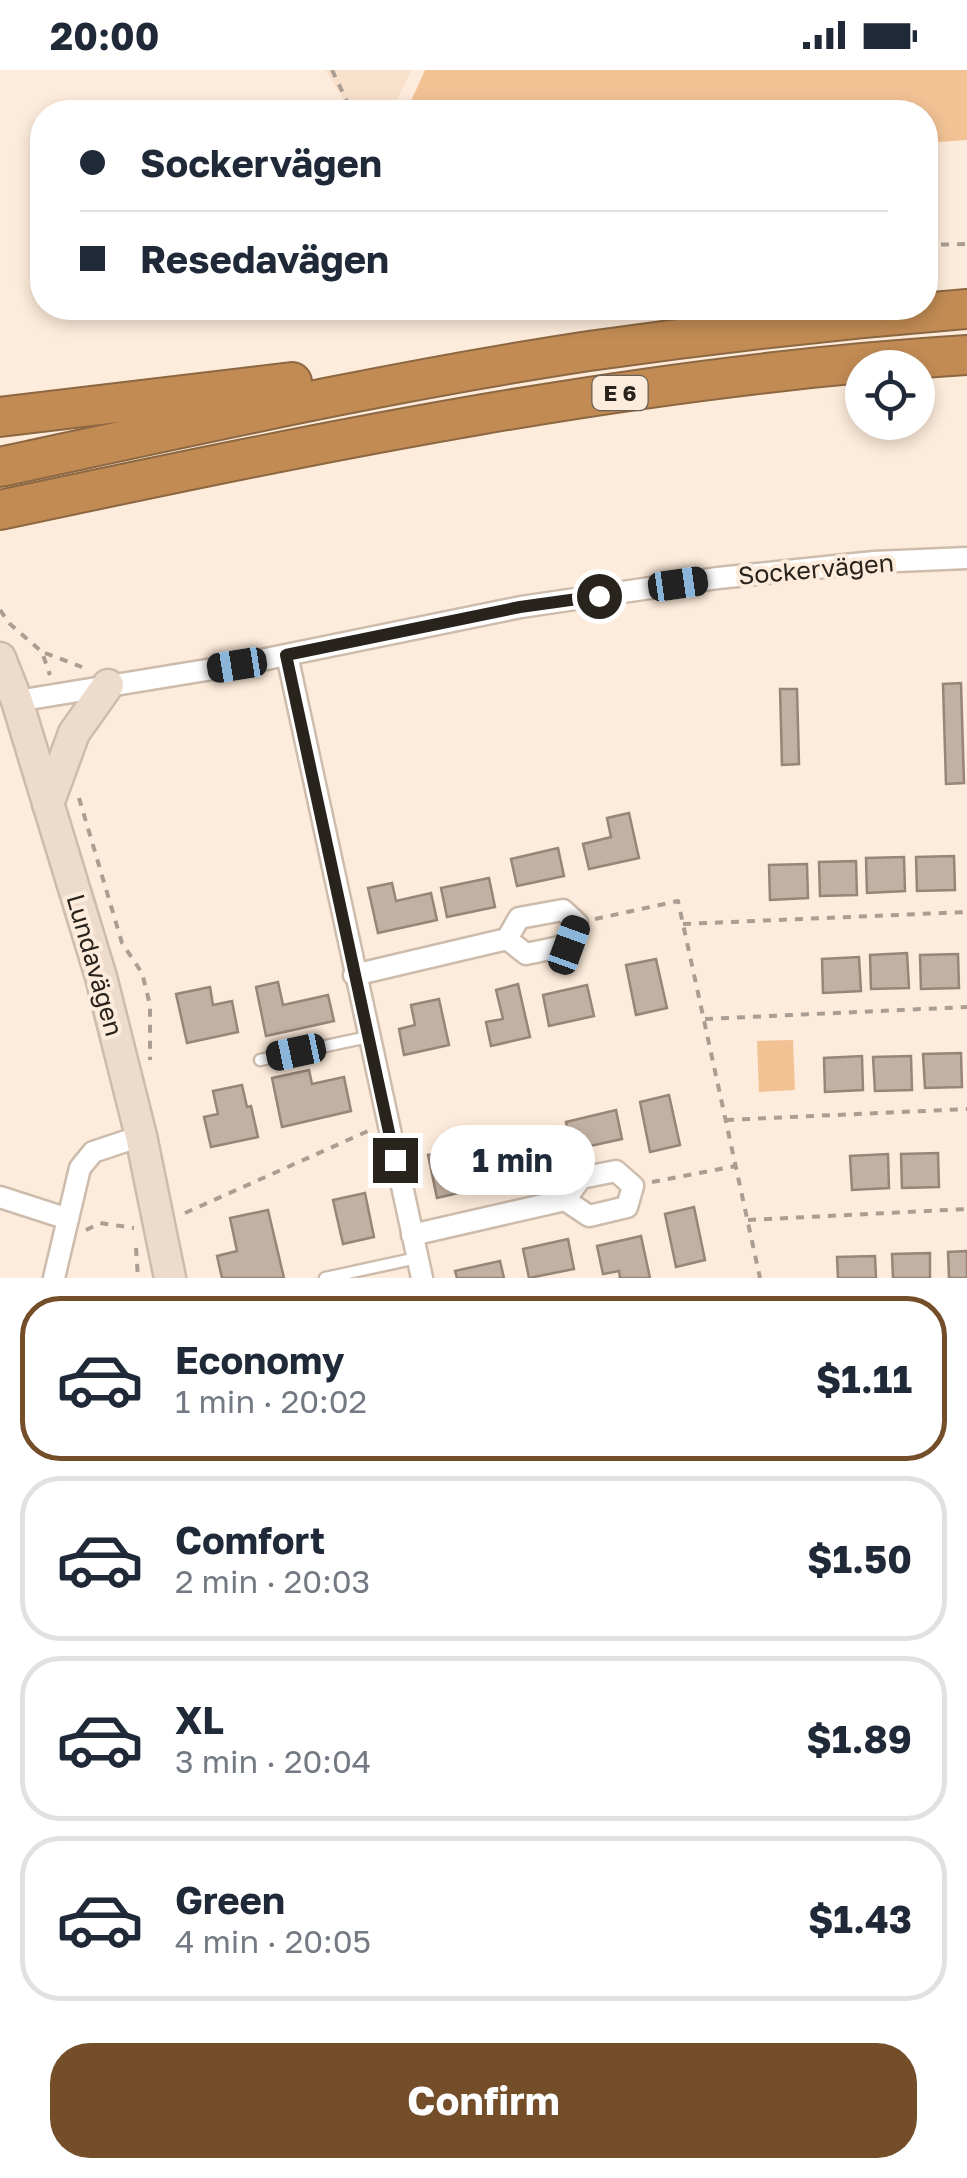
<!DOCTYPE html>
<html lang="en">
<head>
<meta charset="utf-8">
<style>
  :root { --surface:#fff; --page:#f2f2f3; --text:#1f2937; --muted:#747a83; --line:#e0e1e3; --accent:#734e29 }
  body { margin:0; font-family:"Golos Text",sans-serif; background:var(--page); color:var(--text); height:100vh; display:flex; flex-direction:column; font-size:38px; white-space:nowrap }
  * { box-sizing:border-box; margin:0 }
  p { font-size:32px; color:var(--muted) }
  .icon { flex:none; width:55px; height:55px; fill:none; stroke:currentColor; stroke-width:2; stroke-linecap:round; stroke-linejoin:round }
  .map { position:relative; height:1208px; overflow:hidden }
  .details { display:flex; flex-direction:column; background:var(--surface); flex:1 }
  .details>* { flex:none }
  .guide { position:absolute; left:30px; top:30px; width:908px; height:220px; border-radius:40px; box-shadow:0 5px 15px #0003; display:grid; align-content:center; height:220px; padding:0 50px; background:var(--surface) }
  .controls { position:absolute; left:845px; top:280px; display:grid; gap:20px }
  .controls a { display:grid; place-items:center; width:90px; height:90px; border-radius:50%; background:var(--surface); box-shadow:0 5px 15px #0003; font-size:50px }
  .end { position:absolute; width:45px; height:45px; margin:-22px; border:12px solid #29231d; background:#fff; box-shadow:0 0 0 5px #fff }
  .from { border-radius:50% }
  .bubble { position:absolute; height:70px; border-radius:35px; background:var(--surface); box-shadow:0 5px 15px #0003; font-size:32px; font-weight:700; line-height:70px; text-align:center }
  .car { position:absolute; width:30px; height:60px; margin:-30px -15px; border-radius:12px; box-shadow:0 0 8px 2px #0007; background:linear-gradient(#222 24%,#8ab4d8 0 40%,#222 0 76%,#8ab4d8 0 86%,#222 0) }
  .guide b { display:flex; align-items:center; gap:35px; height:95px; font-size:38px }
  .guide b+b { border-top:2px solid var(--line) }
  .guide i { width:25px; height:25px; background:var(--text) }
  ul { padding:18px 0 0; list-style:none }
  li { display:flex; align-items:center; gap:30px; height:165px; margin:0 20px 15px; padding:0 30px; border:5px solid var(--line); border-radius:40px }
  li div { flex:1 }
  li b { display:block; font-size:38px }
  li em { font-style:normal; font-weight:700 }
  li.on { border-color:var(--accent) }
  li>.icon { width:90px; height:90px; stroke-width:1.5 }
  .action { display:flex; gap:20px; margin-top:auto; padding:20px 50px }
  .action a { flex:1; height:115px; border-radius:40px; background:var(--accent); color:#fff; font-size:40px; font-weight:700; line-height:115px; text-align:center }
  .status { display:flex; justify-content:space-between; align-items:center; height:70px; padding:0 50px; background:var(--surface); direction:ltr }
  .status svg { height:28px; fill:currentColor }
  .map>svg:first-child { display:block }
</style>
</head>
<body>
<div class="status"><b>20:00</b><svg viewBox="0 0 49 12"><path d="M0 12V9h3v3zM5 12V6h3v6zM10 12V3h3v9zM15 12V0h3v12zM26 1h20v11H26zM47 4h2v5h-2z"/></svg></div>
<div class="map">
<svg width="967" height="1208" viewBox="0 0 967 1208">
  <rect width="100%" height="100%" fill="#fdecdb"/>
  <polygon fill="#f8e0cb" points="325,0 411,0 392,42 352,42"/>
  <g fill="#f2c295">
    <polygon points="425,0 967,0 967,70 925,73 925,42 406,42"/>
    <polygon points="793,970 795,1020 759,1022 757,971"/>
  </g>
  <g fill="#c2b1a2" stroke="#968677" stroke-width="2.5">
    <polygon points="961,613 964,713 946,714 943,614"/>
    <polygon points="780,619 797,619 799,694 782,695"/>
    <polygon points="629,743 639,788 589,799 583,774 611,767 607,748"/>
    <polygon points="558,778 564,806 517,816 511,789"/>
    <polygon points="954,786 955,820 917,821 916,787"/>
    <polygon points="904,787 905,821 867,823 866,788"/>
    <polygon points="856,791 857,825 820,826 819,792"/>
    <polygon points="807,794 808,828 770,830 769,795"/>
    <polygon points="489,808 495,837 447,847 441,818"/>
    <polygon points="392,813 396,831 431,823 437,850 378,863 368,818"/>
    <polygon points="907,883 909,918 871,919 870,885"/>
    <polygon points="958,884 959,918 921,919 920,885"/>
    <polygon points="859,887 861,921 823,923 822,889"/>
    <polygon points="656,889 667,938 636,945 626,895"/>
    <polygon points="278,912 283,935 328,925 334,951 266,966 256,917"/>
    <polygon points="518,914 530,967 491,976 486,952 503,949 496,920"/>
    <polygon points="587,915 594,946 549,956 543,925"/>
    <polygon points="210,917 213,935 232,931 238,962 187,973 176,924"/>
    <polygon points="439,929 449,975 404,985 399,959 415,955 411,935"/>
    <polygon points="961,983 962,1017 925,1018 923,984"/>
    <polygon points="862,986 863,1020 825,1022 824,988"/>
    <polygon points="911,986 912,1020 875,1021 873,987"/>
    <polygon points="309,1000 312,1014 344,1007 351,1041 282,1057 272,1008"/>
    <polygon points="242,1015 247,1037 251,1036 258,1067 211,1077 204,1047 218,1044 213,1021"/>
    <polygon points="669,1025 680,1075 650,1082 640,1032"/>
    <polygon points="616,1040 622,1069 572,1080 566,1052"/>
    <polygon points="523,1071 525,1078 550,1072 555,1095 530,1101 531,1108 509,1113 501,1076"/>
    <polygon points="448,1081 450,1091 480,1085 485,1111 456,1118 458,1123 437,1128 428,1085"/>
    <polygon points="938,1083 939,1117 902,1118 901,1084"/>
    <polygon points="888,1084 889,1118 852,1120 850,1086"/>
    <polygon points="365,1123 374,1167 343,1174 333,1130"/>
    <polygon points="694,1137 705,1190 676,1197 665,1144"/>
    <polygon points="268,1140 284,1208 222,1208 217,1186 237,1181 230,1148"/>
    <polygon points="641,1166 650,1208 620,1208 619,1201 603,1204 597,1176"/>
    <polygon points="568,1169 574,1199 529,1208 523,1179"/>
    <polygon points="967,1181 967,1208 949,1208 948,1182"/>
    <polygon points="930,1183 930,1208 893,1208 892,1184"/>
    <polygon points="875,1186 876,1208 838,1208 837,1187"/>
    <polygon points="500,1191 504,1208 457,1208 455,1201"/>
  </g>
  <g fill="none" stroke-linecap="round" stroke-linejoin="round">
    <g stroke="#cdbcac" stroke-width="15">
      <g id="lane">
        <polyline points="260,990 368,967"/>
        <polyline points="325,1208 417,1188"/>
      </g>
    </g>
    <g stroke="#cdbcac" stroke-width="25">
      <g id="street">
        <polyline points="287,585 422,1208"/>
        <polyline points="17,631 237,595 521,537 718,508 874,492 967,488"/>
        <polyline points="354,905 507,869 526,884 569,875 577,853 563,840 519,848 507,869"/>
        <polyline points="0,1127 68,1149"/>
        <polyline points="412,1165 565,1130 589,1146 627,1137 633,1116 616,1101 581,1108 565,1130"/>
        <polyline points="54,1208 80,1098 93,1082 141,1066"/>
      </g>
    </g>
    <g stroke="#cdbcac" stroke-width="35">
      <g id="secondary">
        <polyline points="0,588 17,631 101,907 141,1066 170,1208"/>
        <polyline points="48,734 74,663 108,615"/>
      </g>
    </g>
    <g stroke="#8c6741" stroke-width="42">
      <g id="highway">
        <polyline points="0,347 292,312"/>
        <path d="M0,397C196,355 391,311 589,281C715,263 841,249 967,239"/>
        <path d="M0,440C319,372 641,305 967,285"/>
      </g>
    </g>
    <g stroke="#aa9d91" stroke-width="4" stroke-dasharray="8 8" stroke-linecap="butt">
      <polyline points="332,0 352,42"/>
      <polyline points="925,175 967,174"/>
      <polyline points="0,540 10,554 42,582 50,605"/>
      <polyline points="45,583 82,597"/>
      <polyline points="79,728 122,873 142,903 150,935 150,990"/>
      <polyline points="595,849 678,831 760,1208"/>
      <polyline points="683,854 967,842"/>
      <polyline points="705,949 967,937"/>
      <polyline points="726,1050 967,1039"/>
      <polyline points="652,1112 736,1096"/>
      <polyline points="185,1143 368,1061"/>
      <polyline points="748,1150 967,1139"/>
      <polyline points="86,1160 100,1153 134,1158"/>
      <polyline points="136,1178 138,1208"/>
    </g>
    <use href="#lane" stroke="#fff" stroke-width="10"/>
    <use href="#street" stroke="#fff" stroke-width="20"/>
    <use href="#secondary" stroke="#eddccc" stroke-width="30"/>
    <use href="#highway" stroke="#c28b54" stroke-width="38"/>
  </g>
  <g fill="none" stroke-linecap="round" stroke-linejoin="round">
    <polyline stroke="#29231d" stroke-width="12" points="395,1090 286,585 520,537 599,526"/>
  </g>
  <g text-anchor="middle" stroke-width="8" stroke-linejoin="round" paint-order="stroke">
    <rect fill="#fdecdb" stroke="#695f56" stroke-width="2.5" x="592.5" y="306" width="55" height="34" rx="8"/>
    <g font-size="22" font-weight="bold" fill="#29231d">
      <text x="620" y="331">E 6</text>
    </g>
    <g font-size="25" fill="#29231d" stroke="#fdecdb">
      <text transform="translate(816 499) rotate(-5)" y="9">Sockervägen</text>
      <text transform="translate(95 895) rotate(74)" y="9">Lundavägen</text>
    </g>
  </g>
</svg>
<div class="controls">
<a><svg class="icon" aria-label="locate" viewBox="0 0 24 24"><circle cx="12" cy="12" r="6"/><path d="M12 2v4M12 18v4M2 12h4M18 12h4"/></svg></a>
</div>
<i class="end from" style="left:599px;top:526px"></i>
<i class="end" style="left:395px;top:1090px"></i>
<div class="bubble" style="left:430px;top:1055px;width:165px">1 min</div>
<i class="car" style="left:678px;top:514px;rotate:82deg"></i>
<i class="car" style="left:237px;top:595px;rotate:261deg"></i>
<i class="car" style="left:569px;top:875px;rotate:20deg"></i>
<i class="car" style="left:296px;top:982px;rotate:258deg"></i>
<div class="guide">
<b><i class="from"></i>Sockervägen</b>
<b><i></i>Resedavägen</b>
</div>
</div>
<section class="details">
<ul>
<li class="on"><svg class="icon" aria-label="car" viewBox="0 0 24 24"><path d="M5 17H2v-5l4-1 3-4h7l3 4 3 1v5h-3M9 17h6M6 11h13"/><circle cx="7" cy="17" r="2"/><circle cx="17" cy="17" r="2"/></svg><div><b>Economy</b><p>1 min · 20:02</p></div><em>$1.11</em></li>
<li><svg class="icon" aria-label="car" viewBox="0 0 24 24"><path d="M5 17H2v-5l4-1 3-4h7l3 4 3 1v5h-3M9 17h6M6 11h13"/><circle cx="7" cy="17" r="2"/><circle cx="17" cy="17" r="2"/></svg><div><b>Comfort</b><p>2 min · 20:03</p></div><em>$1.50</em></li>
<li><svg class="icon" aria-label="car" viewBox="0 0 24 24"><path d="M5 17H2v-5l4-1 3-4h7l3 4 3 1v5h-3M9 17h6M6 11h13"/><circle cx="7" cy="17" r="2"/><circle cx="17" cy="17" r="2"/></svg><div><b>XL</b><p>3 min · 20:04</p></div><em>$1.89</em></li>
<li><svg class="icon" aria-label="car" viewBox="0 0 24 24"><path d="M5 17H2v-5l4-1 3-4h7l3 4 3 1v5h-3M9 17h6M6 11h13"/><circle cx="7" cy="17" r="2"/><circle cx="17" cy="17" r="2"/></svg><div><b>Green</b><p>4 min · 20:05</p></div><em>$1.43</em></li>
</ul>
<div class="action"><a>Confirm</a></div>
</section>
</body>
</html>
